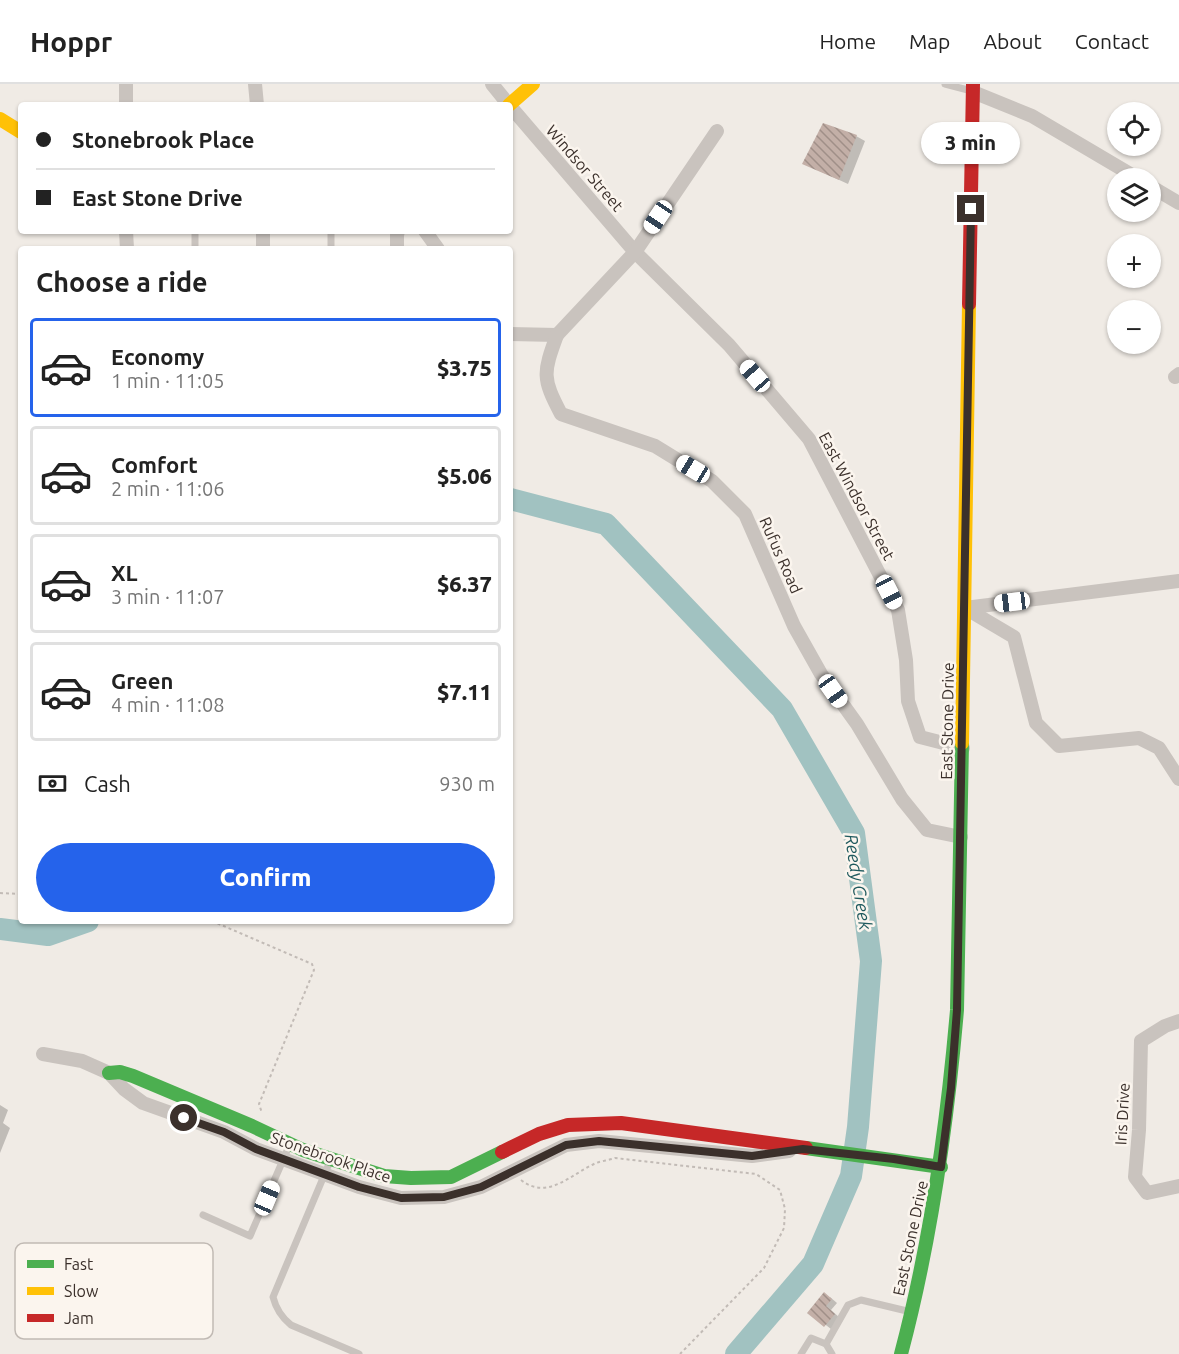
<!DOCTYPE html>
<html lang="en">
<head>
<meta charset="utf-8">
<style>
  :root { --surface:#fff; --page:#f2f2f2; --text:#222; --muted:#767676; --line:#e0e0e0; --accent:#2563eb }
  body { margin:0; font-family:Ubuntu,sans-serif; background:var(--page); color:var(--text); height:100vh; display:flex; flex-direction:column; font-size:22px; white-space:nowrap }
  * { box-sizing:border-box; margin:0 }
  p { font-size:20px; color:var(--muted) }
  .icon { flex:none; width:33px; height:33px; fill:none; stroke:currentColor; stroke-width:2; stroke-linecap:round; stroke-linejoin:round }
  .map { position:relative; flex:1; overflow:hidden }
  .panel { position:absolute; left:18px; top:162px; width:495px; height:678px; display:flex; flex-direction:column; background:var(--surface); border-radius:6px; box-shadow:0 2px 4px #0004 }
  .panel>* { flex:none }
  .guide { position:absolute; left:18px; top:18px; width:495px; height:132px; border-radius:6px; box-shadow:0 2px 4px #0004; display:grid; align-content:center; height:132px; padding:0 18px; background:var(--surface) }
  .fabs { position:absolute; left:1107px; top:18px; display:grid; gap:12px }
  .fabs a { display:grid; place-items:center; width:54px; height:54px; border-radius:50%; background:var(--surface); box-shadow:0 2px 4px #0004; font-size:30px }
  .end { position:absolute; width:27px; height:27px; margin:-14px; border:8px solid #3b302b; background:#fff; box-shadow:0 0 0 3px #fff }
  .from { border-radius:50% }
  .bubble { position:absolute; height:42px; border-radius:21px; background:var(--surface); box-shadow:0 2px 4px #0004; font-size:20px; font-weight:800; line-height:42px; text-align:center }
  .car { position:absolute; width:18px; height:36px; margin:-18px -9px; border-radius:8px; box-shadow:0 0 4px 2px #0007; background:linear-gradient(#fff 24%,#345 0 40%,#fff 0 76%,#345 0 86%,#fff 0) }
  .guide b { display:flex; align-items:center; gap:21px; height:57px; font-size:22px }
  .guide b+b { border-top:2px solid var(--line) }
  .guide i { width:15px; height:15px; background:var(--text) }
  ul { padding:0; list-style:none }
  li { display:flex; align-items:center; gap:18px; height:99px; margin:0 12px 9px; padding:0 6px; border:3px solid var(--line); border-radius:6px }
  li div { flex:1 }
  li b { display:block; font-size:22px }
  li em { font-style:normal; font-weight:800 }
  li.selected { border-color:var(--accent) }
  li>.icon { width:54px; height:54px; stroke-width:1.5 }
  h2 { padding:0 18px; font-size:27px; line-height:72px }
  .pay { display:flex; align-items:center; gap:15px; height:66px; padding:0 18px; font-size:22px }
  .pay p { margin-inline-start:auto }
  .primary-button { display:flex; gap:12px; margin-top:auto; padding:12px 18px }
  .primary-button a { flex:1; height:69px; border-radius:36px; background:var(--accent); color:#fff; font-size:24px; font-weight:800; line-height:69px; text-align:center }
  header { display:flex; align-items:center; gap:36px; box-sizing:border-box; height:84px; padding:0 30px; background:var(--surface); border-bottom:2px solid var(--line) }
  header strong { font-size:28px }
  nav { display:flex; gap:33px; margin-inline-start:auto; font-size:21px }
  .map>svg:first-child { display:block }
</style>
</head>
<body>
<header>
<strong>Hoppr</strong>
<nav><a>Home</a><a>Map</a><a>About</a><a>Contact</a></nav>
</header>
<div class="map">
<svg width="1179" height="1270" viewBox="0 0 1179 1270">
  <defs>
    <pattern id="building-back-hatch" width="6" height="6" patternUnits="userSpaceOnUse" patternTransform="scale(1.5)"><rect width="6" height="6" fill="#c3afa7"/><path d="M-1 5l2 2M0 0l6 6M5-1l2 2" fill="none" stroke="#a08f88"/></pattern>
  </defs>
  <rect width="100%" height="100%" fill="#f0ebe5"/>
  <g fill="#0003">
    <polygon points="856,52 865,57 848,100 813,84"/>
    <polygon points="0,1021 8,1026 3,1039 10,1044 0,1069"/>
    <polygon points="830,1213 837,1219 831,1226 840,1234 831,1245 809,1228"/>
  </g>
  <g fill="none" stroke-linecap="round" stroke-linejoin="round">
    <g stroke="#a1c2c1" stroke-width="22">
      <polyline points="510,415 606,440 782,625 854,749 871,877 858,1043 851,1092 813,1180 736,1270"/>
      <polyline points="0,845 48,851 88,837"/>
    </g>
  </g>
  <g fill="url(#building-back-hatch)">
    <polygon points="823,39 857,51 839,96 802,80"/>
    <polygon points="824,1208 832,1215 826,1222 835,1230 824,1243 807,1229"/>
  </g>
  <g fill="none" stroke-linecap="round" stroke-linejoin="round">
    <g stroke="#c2bbb6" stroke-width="2" stroke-dasharray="3 3" stroke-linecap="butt">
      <polyline points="0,809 21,810"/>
      <polyline points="212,837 312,880 314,886 259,1020 262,1029"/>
      <path d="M521,1096C548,1117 571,1090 596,1079C602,1077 609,1076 615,1074L756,1090L780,1106L785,1125L784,1144L764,1184L680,1270"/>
    </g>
    <g stroke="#c9c3be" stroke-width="7">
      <polyline points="945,0 968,6"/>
      <polyline points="195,147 195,165"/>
      <polyline points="331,147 331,165"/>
      <path d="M331,1075L273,1213C276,1225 281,1233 291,1241L359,1270"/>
      <polyline points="203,1131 250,1152 290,1060"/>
      <polyline points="826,1260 848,1221 861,1216 907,1227"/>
      <polyline points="801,1270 811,1254 826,1260 832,1270"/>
    </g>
    <g stroke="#c9c3be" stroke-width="14">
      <polyline points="255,0 257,21"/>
      <polyline points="492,0 509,21"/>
      <polyline points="973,8 1032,32 1137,94"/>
      <polyline points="126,21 126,0"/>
      <polyline points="510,22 635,168 729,261 809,355 898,526 906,576 908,617 920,653 963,664"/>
      <polyline points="1150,102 1179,119"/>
      <polyline points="126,147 127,165"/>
      <polyline points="263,147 263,165"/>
      <polyline points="425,147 438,165"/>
      <polyline points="397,165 397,151 398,147"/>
      <polyline points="510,250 557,251 635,168 717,47"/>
      <path d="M557,251C543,289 542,294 561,330L655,362L712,397L745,430L794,542L821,590L857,640L902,715L927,746L961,753"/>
      <polyline points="1175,293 1179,290"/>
      <polyline points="965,524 1014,553 1036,639 1059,662 1139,654 1159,664 1179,695"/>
      <polyline points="965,524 1179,497"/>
      <polyline points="1179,937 1165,942 1141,957 1139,1046 1135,1093 1147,1109 1179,1102"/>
      <polyline points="43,970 82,977 109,989 124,1005 143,1019 224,1048 256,1065 359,1103 401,1114 444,1113 481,1103 566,1061 599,1057 752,1072 789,1067"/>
    </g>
    <g stroke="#4caf50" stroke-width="14">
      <polyline points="109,989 120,988 133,992 252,1042 303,1066 384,1092 411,1094 451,1093 502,1068"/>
      <polyline points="806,1064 941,1083"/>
      <path d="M901,1270C931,1157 947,1043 957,926L962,659"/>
    </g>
    <g stroke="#ffc107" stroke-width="14">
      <polyline points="509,21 533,0"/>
      <polyline points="0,35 21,48"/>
      <polyline points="962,659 969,220"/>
    </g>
    <g stroke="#c62828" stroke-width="14">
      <polyline points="969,220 973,0"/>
      <polyline points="502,1068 539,1050 568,1041 621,1039 806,1064"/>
    </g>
  </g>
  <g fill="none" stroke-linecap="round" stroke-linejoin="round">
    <polyline stroke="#3b302b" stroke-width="8" points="184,1034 224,1048 256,1065 359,1103 401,1114 444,1113 481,1103 566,1061 599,1057 752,1072 803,1065 894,1075 941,1083 951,1004 957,926 971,125"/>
  </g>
  <g text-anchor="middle" stroke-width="5" stroke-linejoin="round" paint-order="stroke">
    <g font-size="16" fill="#3b302b" stroke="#fbf5ee">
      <text transform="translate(585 84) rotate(49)" y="6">Windsor Street</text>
      <text transform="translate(857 412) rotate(62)" y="6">East Windsor Street</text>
      <text transform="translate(781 471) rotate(66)" y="6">Rufus Road</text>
      <text transform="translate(947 637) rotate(-89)" y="6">East Stone Drive</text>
      <text transform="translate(1122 1030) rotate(-87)" y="6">Iris Drive</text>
      <text transform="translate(331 1073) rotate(19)" y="6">Stonebrook Place</text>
      <text transform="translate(910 1154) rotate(-78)" y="6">East Stone Drive</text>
    </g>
    <g font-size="18" font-style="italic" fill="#1f5a5e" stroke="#fbf5ee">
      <text transform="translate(858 798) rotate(81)" y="6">Reedy Creek</text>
    </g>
  </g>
  <rect x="15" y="1159" width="198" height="96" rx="9" fill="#fbf5ee" stroke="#c1bab4" stroke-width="1.5"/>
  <rect x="27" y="1176" width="27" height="8" fill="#4caf50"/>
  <rect x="27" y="1203" width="27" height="8" fill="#ffc107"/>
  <rect x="27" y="1230" width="27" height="8" fill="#c62828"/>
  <g font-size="16" fill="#3b302b">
    <text x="64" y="1186">Fast</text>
    <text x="64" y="1213">Slow</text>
    <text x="64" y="1240">Jam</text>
  </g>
</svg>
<div class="fabs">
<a><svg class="icon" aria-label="locate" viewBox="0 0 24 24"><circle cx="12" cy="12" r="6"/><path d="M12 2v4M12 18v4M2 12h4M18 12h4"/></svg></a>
<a><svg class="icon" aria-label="layers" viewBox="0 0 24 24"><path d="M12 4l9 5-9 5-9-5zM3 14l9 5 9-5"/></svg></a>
<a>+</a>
<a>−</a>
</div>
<i class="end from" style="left:184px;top:1034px"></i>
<i class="end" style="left:971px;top:125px"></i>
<div class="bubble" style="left:921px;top:38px;width:99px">3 min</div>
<i class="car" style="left:658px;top:133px;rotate:214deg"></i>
<i class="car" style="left:755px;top:292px;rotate:319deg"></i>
<i class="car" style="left:693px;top:385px;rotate:301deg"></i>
<i class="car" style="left:889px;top:508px;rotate:153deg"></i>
<i class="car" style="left:1012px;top:518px;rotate:263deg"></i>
<i class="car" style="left:833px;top:607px;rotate:145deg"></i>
<i class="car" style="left:267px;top:1114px;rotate:23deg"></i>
<div class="guide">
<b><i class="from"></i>Stonebrook Place</b>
<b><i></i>East Stone Drive</b>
</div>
<section class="panel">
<h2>Choose a ride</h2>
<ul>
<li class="selected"><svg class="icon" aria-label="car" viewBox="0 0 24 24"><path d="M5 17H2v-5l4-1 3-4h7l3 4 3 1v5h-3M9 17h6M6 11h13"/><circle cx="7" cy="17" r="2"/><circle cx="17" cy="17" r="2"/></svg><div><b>Economy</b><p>1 min · 11:05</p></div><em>$3.75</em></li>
<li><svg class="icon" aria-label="car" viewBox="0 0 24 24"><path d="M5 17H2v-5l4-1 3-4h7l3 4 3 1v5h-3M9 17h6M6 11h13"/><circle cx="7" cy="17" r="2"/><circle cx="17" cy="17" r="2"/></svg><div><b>Comfort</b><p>2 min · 11:06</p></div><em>$5.06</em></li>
<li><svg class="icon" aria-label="car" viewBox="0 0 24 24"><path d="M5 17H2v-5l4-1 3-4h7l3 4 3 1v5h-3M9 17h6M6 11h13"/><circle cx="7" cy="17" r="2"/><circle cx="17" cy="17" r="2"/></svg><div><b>XL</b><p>3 min · 11:07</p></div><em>$6.37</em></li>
<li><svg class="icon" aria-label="car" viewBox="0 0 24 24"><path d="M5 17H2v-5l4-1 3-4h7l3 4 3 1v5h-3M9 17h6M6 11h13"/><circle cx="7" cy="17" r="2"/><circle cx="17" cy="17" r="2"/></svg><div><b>Green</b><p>4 min · 11:08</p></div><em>$7.11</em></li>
</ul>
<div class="pay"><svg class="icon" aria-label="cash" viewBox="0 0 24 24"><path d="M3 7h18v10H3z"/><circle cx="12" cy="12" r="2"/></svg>Cash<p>930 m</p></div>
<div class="primary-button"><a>Confirm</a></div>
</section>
</div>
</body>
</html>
